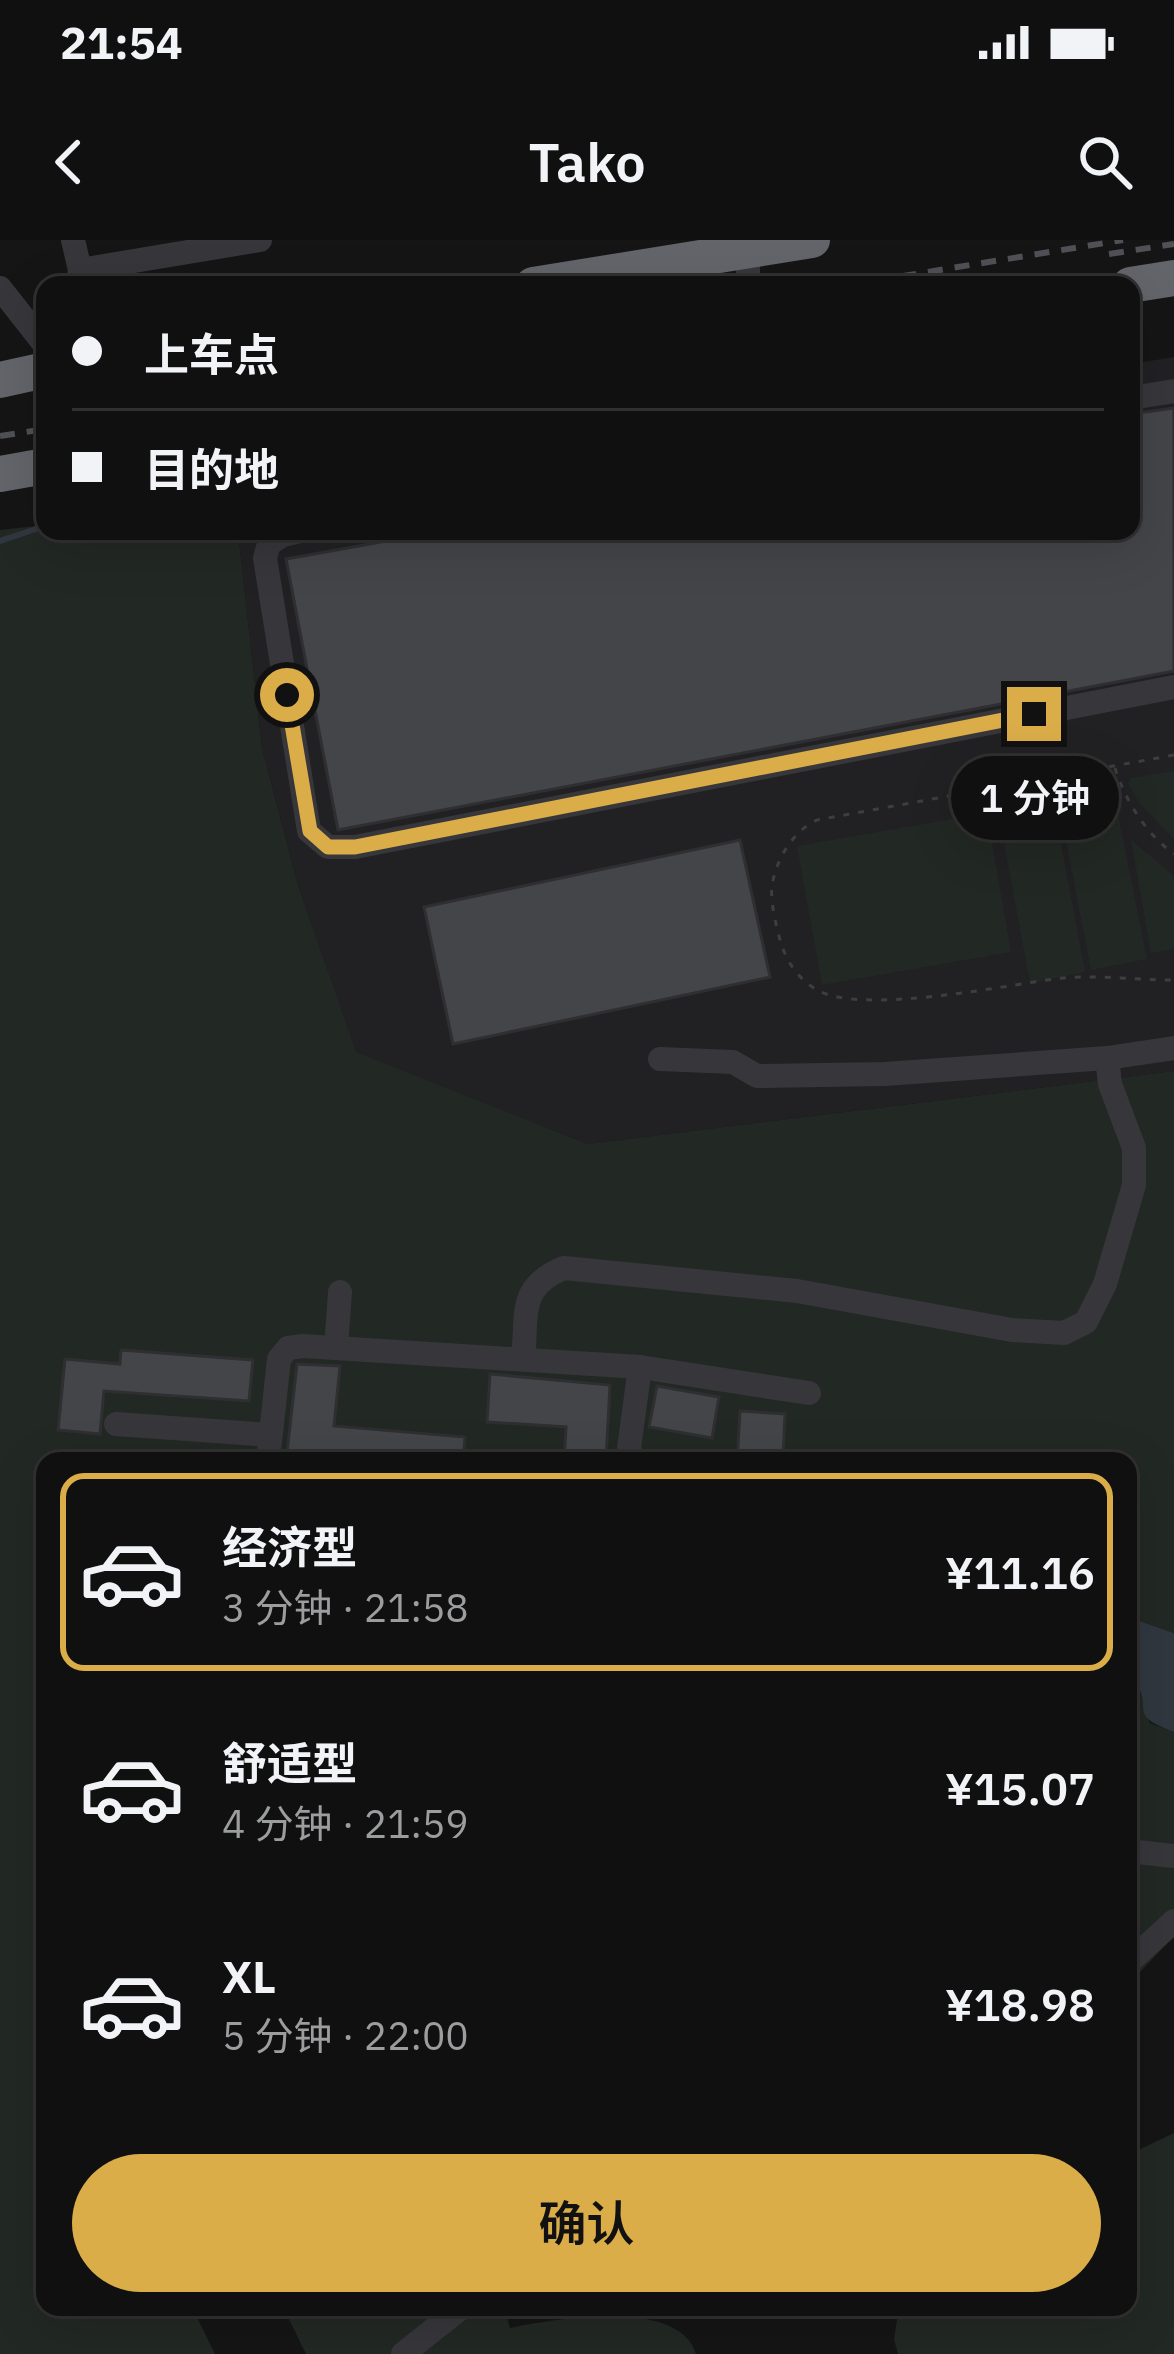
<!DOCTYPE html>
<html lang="zh">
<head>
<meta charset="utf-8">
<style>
  :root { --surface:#101010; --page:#191919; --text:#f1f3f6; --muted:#9c9d9f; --line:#303030; --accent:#daad49 }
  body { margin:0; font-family:"IBM Plex Sans","Noto Sans SC",sans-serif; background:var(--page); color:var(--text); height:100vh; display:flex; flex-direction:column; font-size:45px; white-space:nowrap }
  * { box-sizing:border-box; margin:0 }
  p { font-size:39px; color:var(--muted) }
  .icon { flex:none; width:66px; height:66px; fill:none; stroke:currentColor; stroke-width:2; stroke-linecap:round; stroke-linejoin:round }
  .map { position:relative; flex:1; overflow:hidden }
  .details { position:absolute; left:36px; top:1212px; width:1101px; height:864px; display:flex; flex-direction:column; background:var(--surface); border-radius:24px; box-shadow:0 12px 48px #0002,0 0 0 3px var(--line) }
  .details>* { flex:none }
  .hud { position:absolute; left:36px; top:36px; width:1104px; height:264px; border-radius:24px; box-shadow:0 12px 48px #0002,0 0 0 3px var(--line); display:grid; align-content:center; height:264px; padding:0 36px; background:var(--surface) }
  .end { position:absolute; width:54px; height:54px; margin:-27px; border:15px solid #daad49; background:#111; box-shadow:0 0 0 6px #111 }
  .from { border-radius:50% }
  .bubble { position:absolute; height:84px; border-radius:42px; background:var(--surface); box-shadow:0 12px 48px #0002,0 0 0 3px var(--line); font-size:39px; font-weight:600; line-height:84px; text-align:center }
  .hud b { display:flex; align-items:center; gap:42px; height:114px; font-size:45px }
  .hud b+b { border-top:3px solid var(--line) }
  .hud i { width:30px; height:30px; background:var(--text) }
  ul { padding:21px 0 0; list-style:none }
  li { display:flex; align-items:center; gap:36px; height:198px; margin:0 24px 18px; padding:0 12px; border:6px solid transparent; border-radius:24px }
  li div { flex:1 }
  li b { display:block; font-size:45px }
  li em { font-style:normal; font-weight:600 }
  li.selected { border-color:var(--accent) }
  li>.icon { width:108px; height:108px; stroke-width:1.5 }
  .button { display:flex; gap:24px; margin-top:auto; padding:24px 36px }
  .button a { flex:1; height:138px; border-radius:72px; background:var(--accent); color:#111; font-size:48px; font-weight:600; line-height:138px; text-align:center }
  .status { display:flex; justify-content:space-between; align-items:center; height:84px; padding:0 60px; background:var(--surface); direction:ltr }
  .status svg { height:33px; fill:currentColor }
  header { display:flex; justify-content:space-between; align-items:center; height:156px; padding:0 36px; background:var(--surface); font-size:54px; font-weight:600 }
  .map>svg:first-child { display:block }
</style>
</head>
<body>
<div class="status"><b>21:54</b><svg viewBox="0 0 49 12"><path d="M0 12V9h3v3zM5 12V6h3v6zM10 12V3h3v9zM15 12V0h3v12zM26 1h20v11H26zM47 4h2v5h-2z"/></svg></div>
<header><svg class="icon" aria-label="back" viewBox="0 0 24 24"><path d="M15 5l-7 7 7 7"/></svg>Tako<svg class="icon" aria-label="search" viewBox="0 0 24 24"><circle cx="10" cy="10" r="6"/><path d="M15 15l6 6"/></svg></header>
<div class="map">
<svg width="1174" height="2114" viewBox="0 0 1174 2114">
  <rect width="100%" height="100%" fill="#151516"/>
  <polygon fill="#212123" points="1174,117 1174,831 588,904 355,812 298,645 262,508 238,291 1131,291 1131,124"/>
  <g fill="#222823">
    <polygon points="45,285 45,291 238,291 262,508 298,645 356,812 588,904 1174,831 1174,1393 1128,1377 1128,1221 45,1221 45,2067 192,2067 215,2114 0,2114 0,290"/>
    <polygon points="1174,531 1174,599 1140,564 1128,544 1131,538"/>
    <polygon points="1111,539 1147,719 1091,730 1056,549"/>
    <polygon points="1051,550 1085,732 1030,743 996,560"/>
    <polygon points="987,573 1011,712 822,745 797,606"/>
    <polygon points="1131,600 1174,636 1174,709 1151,713"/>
    <path d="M1128,1439L1135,1441C1142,1453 1144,1469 1150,1483L1174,1492V1696L1128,1745Z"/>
    <polygon points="1174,1893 1174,2114 898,2114 894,2099 899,2067 1128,2067 1128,1915"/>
    <path d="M283,2067H504L510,2088C552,2079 680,2057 696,2114H306Z"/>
  </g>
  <path fill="#30373e" d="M1128,1377L1174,1393V1492C1126,1474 1154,1471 1135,1441L1128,1439Z"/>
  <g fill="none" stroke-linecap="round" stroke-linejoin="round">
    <g stroke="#30373e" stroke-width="6">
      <polyline points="120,291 121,296"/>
      <polyline points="0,301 45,286"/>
    </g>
  </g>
  <g fill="#444549" stroke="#2f2f32" stroke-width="3">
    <polygon points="1174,168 1174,431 338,590 286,319 442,291 1131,291 1131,174"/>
    <polygon points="740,600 770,737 453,804 424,667"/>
    <polygon points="121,1110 253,1120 249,1161 104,1151 100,1194 58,1190 65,1119 120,1124"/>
    <polygon points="297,1124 340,1126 334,1186 465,1197 463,1221 286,1221"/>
    <polygon points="490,1134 610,1145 606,1221 564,1221 566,1187 487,1182"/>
    <polygon points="657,1146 719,1157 712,1198 649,1187"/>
    <polygon points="740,1171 785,1174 783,1221 737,1221"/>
  </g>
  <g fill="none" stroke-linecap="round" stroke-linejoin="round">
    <g stroke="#3d3e42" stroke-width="3" stroke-dasharray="6 9" stroke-linecap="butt">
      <polyline points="218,45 276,36"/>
      <path d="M1174,515L817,580C793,591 776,619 772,646C770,662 776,684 780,700C786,721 798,739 817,750C860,775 1003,746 1054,739C1094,734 1134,740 1174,740"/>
      <path d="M1115,528C1125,560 1146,594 1174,614"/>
    </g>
    <g stroke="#37373b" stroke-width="24">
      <polyline points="73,0 80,30 78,43"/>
      <polyline points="748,0 748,45"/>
      <polyline points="80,30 260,0"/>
      <polyline points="0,48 45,105"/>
      <polyline points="1131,158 1174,151"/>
      <polyline points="300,291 283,295 269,304 265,318 309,591 328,607 355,607 1174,447"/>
      <polyline points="660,819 733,822 757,836 885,834 1107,818"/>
      <polyline points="336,1108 340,1052"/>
      <path d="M523,1119C528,1074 517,1047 564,1028L797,1051L1012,1090L1064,1093L1086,1082L1105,1044L1134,945V908L1110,844L1107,818L1174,808"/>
      <polyline points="640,1127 809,1153"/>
      <polyline points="116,1184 270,1195"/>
      <polyline points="268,1221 279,1119 288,1108 303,1106 640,1127 629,1208 634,1221"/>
      <polyline points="1128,1611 1174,1616"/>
      <polyline points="1128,1723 1174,1681"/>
      <polyline points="403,2114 462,2067"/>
    </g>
    <g stroke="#63656b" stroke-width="36">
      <polyline points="533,45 812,0"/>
      <polyline points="1130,45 1174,38"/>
      <polyline points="0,140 45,130"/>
      <polyline points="0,234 45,226"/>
    </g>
    <g stroke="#505156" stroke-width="6" stroke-dasharray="15 12" stroke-linecap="butt">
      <polyline points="1109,14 1174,4"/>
      <polyline points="848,45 1123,0"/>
      <polyline points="0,196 45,189"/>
    </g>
  </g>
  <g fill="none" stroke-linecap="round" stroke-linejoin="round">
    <polyline stroke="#daad49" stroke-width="15" points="287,455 310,591 328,607 355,607 1034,474"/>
  </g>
</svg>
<i class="end from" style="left:287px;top:455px"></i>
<i class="end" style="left:1034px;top:474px"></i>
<div class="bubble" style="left:951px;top:516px;width:168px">1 分钟</div>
<div class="hud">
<b><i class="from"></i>上车点</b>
<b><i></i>目的地</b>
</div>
<section class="details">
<ul>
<li class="selected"><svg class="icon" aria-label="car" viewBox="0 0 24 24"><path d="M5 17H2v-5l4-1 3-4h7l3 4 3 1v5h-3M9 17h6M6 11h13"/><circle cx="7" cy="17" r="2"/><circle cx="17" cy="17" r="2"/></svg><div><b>经济型</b><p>3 分钟 · 21:58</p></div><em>¥11.16</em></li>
<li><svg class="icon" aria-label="car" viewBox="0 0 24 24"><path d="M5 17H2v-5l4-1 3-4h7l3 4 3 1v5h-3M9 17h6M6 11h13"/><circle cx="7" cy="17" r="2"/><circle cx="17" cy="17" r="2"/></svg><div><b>舒适型</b><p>4 分钟 · 21:59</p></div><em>¥15.07</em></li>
<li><svg class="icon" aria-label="car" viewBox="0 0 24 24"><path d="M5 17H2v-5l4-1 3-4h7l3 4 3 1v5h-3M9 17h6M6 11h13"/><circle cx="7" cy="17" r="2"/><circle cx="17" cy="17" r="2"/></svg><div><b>XL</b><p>5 分钟 · 22:00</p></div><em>¥18.98</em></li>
</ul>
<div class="button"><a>确认</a></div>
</section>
</div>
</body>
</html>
